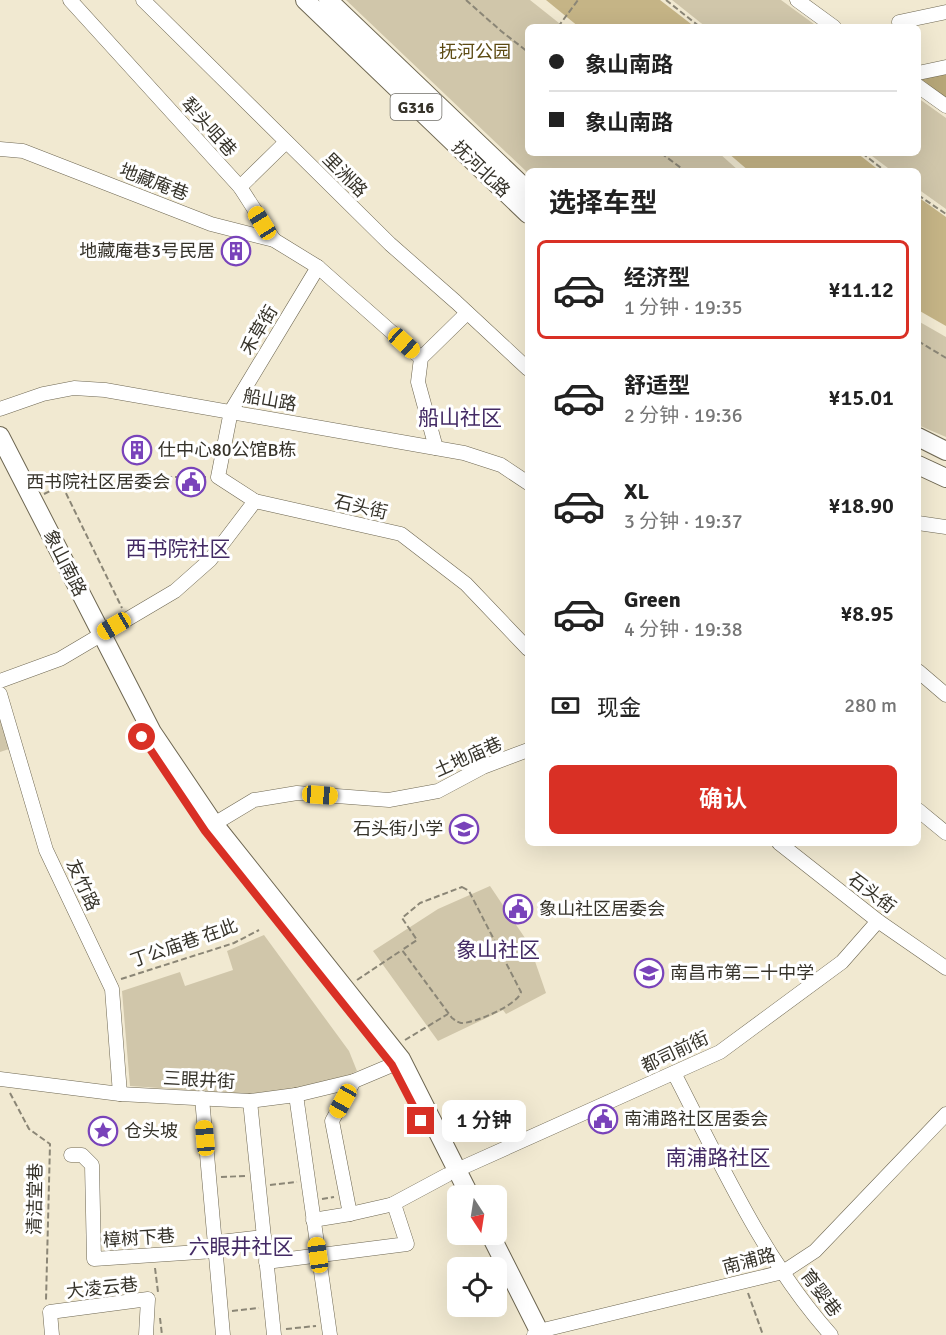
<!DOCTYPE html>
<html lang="zh">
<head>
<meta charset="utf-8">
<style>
  :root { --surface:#fff; --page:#f2f2f2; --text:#222; --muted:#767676; --line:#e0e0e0; --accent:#d93025 }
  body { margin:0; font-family:Signika,"Noto Sans SC",sans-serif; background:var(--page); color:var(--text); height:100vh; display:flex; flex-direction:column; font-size:22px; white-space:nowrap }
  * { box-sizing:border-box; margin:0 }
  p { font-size:20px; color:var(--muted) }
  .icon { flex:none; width:33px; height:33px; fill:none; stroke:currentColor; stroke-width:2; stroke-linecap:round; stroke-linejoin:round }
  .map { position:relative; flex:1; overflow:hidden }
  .sheet { position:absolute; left:525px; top:168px; width:396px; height:678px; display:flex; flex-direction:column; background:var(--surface); border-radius:9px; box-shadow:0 6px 24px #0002 }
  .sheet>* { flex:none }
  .banner { position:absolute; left:525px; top:24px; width:396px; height:132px; border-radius:9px; box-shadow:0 6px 24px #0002; display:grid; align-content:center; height:132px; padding:0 24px; background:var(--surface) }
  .needle { width:39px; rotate:168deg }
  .controls { position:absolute; left:447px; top:1185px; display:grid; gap:12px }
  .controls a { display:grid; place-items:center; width:60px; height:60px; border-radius:9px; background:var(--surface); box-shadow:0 6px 24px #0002; font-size:30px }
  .end { position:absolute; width:27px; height:27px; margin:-14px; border:8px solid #d93025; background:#fff; box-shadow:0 0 0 3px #fff }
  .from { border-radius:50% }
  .bubble { position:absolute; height:42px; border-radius:9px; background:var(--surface); box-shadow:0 6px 24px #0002; font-size:20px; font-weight:600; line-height:42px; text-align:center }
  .car { position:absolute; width:18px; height:36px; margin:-18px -9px; border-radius:8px; box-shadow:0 0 4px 2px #0007; background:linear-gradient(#f5c518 24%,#345 0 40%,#f5c518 0 76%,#345 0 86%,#f5c518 0) }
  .banner b { display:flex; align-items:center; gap:21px; height:57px; font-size:22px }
  .banner b+b { border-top:2px solid var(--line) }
  .banner i { width:15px; height:15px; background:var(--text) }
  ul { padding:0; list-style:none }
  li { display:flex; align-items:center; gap:18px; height:99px; margin:0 12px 9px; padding:0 12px; border:3px solid transparent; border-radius:9px }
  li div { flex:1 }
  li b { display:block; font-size:22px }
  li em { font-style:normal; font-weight:600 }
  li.selected { border-color:var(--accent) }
  li>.icon { width:54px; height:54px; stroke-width:1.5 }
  h2 { padding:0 24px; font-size:27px; line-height:72px }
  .pay { display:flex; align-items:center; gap:15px; height:66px; padding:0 24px; font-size:22px }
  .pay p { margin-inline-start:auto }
  .primary-button { display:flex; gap:12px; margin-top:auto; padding:12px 24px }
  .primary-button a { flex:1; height:69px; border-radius:9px; background:var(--accent); color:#fff; font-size:24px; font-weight:600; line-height:69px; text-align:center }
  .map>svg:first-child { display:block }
</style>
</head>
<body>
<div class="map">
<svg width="946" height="1335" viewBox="0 0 946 1335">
  <rect width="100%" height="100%" fill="#f1e9d1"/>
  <g fill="#d0c6aa">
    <polygon points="346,0 530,0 564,27 528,27 528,153 719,153 739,171 528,171 528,173"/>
    <polygon points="672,0 781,0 818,27 706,27"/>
    <polygon points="918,98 946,118 946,209 918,189 918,171 892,171 868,153 918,153"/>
    <polygon points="918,321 946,337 946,437 918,425"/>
    <polygon points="0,704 15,747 0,752"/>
    <polygon points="490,886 529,944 546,993 506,1014 503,1010 438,1041 373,951 438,909"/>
    <polygon points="264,935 349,1051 357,1071 349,1075 294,1089 247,1094 130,1086 122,991 180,972 185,986 233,970 227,951"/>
  </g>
  <polygon fill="#b6a678" points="946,72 946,98 918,80"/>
  <g fill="#c5b486">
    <polygon points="546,0 660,0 695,27 579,27"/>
    <polygon points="728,153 857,153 880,171 749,171"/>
    <polygon points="918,197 946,217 946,326 918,310"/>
  </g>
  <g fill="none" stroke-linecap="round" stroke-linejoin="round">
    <g stroke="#6e6752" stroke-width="15">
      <g id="minor">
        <polyline points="70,0 240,187 274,240"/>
        <polyline points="143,0 390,244 456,302 528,369"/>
        <polyline points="797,0 834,27"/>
        <polyline points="899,22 946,12"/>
        <polyline points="918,73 946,67"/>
        <polyline points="918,86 946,106"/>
        <polyline points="0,149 23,151 211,224 274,240 318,267 231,411 218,477 255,501 401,534 466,584 528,649"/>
        <polyline points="240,187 286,142"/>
        <polyline points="318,267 421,358"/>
        <polyline points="0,409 43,394 74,388 105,390 464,453 501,465 528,483"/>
        <polyline points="436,448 418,382 421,358 467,313"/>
        <polyline points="918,523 946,527"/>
        <polyline points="918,671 946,695"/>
        <polyline points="0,681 60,659 175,591 210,560 255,501"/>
        <polyline points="0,694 46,850 112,989 120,1094"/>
        <polyline points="918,810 946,833"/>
        <polyline points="214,824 254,800 297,793 389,800 438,791 483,767 528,750"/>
        <polyline points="779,843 878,921 946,968"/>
        <path d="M674,1073C720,1162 763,1259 831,1335"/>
        <polyline points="0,1079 120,1094 250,1101 296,1095 354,1081 392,1065"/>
        <polyline points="296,1095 330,1335"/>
        <polyline points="202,1098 223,1335"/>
        <polyline points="250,1101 274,1335"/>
        <polyline points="71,1155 82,1155 92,1165 94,1259 214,1251 220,1242 264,1237"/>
        <polyline points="457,1170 720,1052 842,962 878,921"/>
        <polyline points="391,1205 447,1175"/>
        <polyline points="313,1220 350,1214"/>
        <polyline points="266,1262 407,1244 394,1204 350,1214 332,1121 354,1081"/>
        <polyline points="52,1335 50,1312 148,1299 146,1335"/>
        <polyline points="534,1335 539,1331 783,1272 815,1251 946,1114"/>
      </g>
    </g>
    <g stroke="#6e6752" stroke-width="20">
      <g id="major">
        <polyline points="305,0 528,214"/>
        <polyline points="328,0 528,191"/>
        <polyline points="0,436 152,732 214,824 401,1059 470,1196"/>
        <polyline points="918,437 946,451"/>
        <polyline points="918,465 946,478"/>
        <polyline points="490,1234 541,1335"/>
      </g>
    </g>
    <g stroke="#8b8676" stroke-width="2" stroke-dasharray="6 3" stroke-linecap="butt">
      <polyline points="466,0 501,31 528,52"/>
      <polyline points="666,0 700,27"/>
      <polyline points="558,27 578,0"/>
      <polyline points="661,153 685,171"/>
      <polyline points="862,153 885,171"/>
      <polyline points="918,195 946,214"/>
      <polyline points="918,341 946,358"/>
      <polyline points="62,485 122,608"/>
      <polyline points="44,494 79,477 206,477"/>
      <path d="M462,887L469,891L521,992C518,1005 473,1024 461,1023C457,1022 455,1020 452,1018L402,950L417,940L402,918L420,903Z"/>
      <polyline points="121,979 234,943 259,930"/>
      <polyline points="357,980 402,950"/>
      <polyline points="405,1040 448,1014"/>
      <polyline points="10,1093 29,1129 50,1144 46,1300"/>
      <polyline points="221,1177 245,1176"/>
      <polyline points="270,1185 297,1182"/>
      <polyline points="322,1199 334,1197"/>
      <polyline points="155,1268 158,1292"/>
      <polyline points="748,1293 763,1335"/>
      <polyline points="232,1311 259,1308"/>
      <polyline points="160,1318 162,1335"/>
      <polyline points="286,1329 316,1326"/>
    </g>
    <use href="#minor" stroke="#fff" stroke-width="14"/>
    <use href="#major" stroke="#fff" stroke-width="18"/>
  </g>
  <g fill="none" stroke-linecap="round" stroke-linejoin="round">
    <polyline stroke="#d93025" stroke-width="8" points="142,737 205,831 392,1065 421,1121"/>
  </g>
  <defs>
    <g id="building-ring" transform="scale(1.5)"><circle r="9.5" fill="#fff" stroke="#7943ba" stroke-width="1.5"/><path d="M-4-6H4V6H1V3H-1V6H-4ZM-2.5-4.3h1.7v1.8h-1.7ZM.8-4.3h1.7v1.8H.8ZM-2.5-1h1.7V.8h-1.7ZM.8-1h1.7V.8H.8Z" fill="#7943ba"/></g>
    <g id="civic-ring" transform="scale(1.5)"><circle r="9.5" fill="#fff" stroke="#7943ba" stroke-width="1.5"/><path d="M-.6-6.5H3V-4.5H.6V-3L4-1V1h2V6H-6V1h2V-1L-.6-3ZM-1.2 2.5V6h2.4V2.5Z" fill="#7943ba"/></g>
    <g id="school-ring" transform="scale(1.5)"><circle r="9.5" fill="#fff" stroke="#7943ba" stroke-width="1.5"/><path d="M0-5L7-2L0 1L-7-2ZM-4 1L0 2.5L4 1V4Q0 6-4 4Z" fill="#7943ba"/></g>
    <g id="sight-ring" transform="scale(1.5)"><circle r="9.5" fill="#fff" stroke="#7943ba" stroke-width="1.5"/><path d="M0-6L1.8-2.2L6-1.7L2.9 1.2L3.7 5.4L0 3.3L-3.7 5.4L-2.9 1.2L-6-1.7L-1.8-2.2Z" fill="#7943ba"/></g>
  </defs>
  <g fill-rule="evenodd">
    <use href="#building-ring" x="236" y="251"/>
    <use href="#building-ring" x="137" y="450"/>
    <use href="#civic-ring" x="191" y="482"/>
    <use href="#school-ring" x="464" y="829"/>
    <use href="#civic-ring" x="518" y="909"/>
    <use href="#school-ring" x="649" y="973"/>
    <use href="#civic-ring" x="603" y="1119"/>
    <use href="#sight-ring" x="103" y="1131"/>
  </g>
  <g text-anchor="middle" stroke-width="6" stroke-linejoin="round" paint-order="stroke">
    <rect fill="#fff" stroke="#72706a" stroke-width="1.5" x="390.5" y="94" width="51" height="26" rx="4.5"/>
    <g font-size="16" font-weight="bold" fill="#36332a">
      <text x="416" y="113">G316</text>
    </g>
    <g font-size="18" fill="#5c4a12" stroke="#fff">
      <text x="475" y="58">抚河公园</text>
    </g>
    <g font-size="18" fill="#36332a" stroke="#fff">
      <text transform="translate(209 127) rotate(48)" y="6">犁头咀巷</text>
      <text transform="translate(481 169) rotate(44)" y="6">抚河北路</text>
      <text transform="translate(345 175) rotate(45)" y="6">里洲路</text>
      <text transform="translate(154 182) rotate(21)" y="6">地藏庵巷</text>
      <text transform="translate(259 330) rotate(-59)" y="6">禾草街</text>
      <text transform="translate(270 400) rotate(10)" y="6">船山路</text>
      <text transform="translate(361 507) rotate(13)" y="6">石头街</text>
      <text transform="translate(65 563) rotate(63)" y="6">象山南路</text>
      <text transform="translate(468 757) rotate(-24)" y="6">土地庙巷</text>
      <text transform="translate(83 885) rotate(65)" y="6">友竹路</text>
      <text transform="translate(872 893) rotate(37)" y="6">石头街</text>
      <text transform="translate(184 943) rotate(-19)" y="6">丁公庙巷 在此</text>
      <text transform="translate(675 1052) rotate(-25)" y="6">都司前街</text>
      <text transform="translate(199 1080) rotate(3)" y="6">三眼井街</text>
      <text transform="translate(35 1199) rotate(-89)" y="6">清洁堂巷</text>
      <text transform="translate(139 1238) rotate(-4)" y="6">樟树下巷</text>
      <text transform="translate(749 1261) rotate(-15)" y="6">南浦路</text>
      <text transform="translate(102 1288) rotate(-6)" y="6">大凌云巷</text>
      <text transform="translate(821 1293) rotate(53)" y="6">育婴巷</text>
    </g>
    <g font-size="18" fill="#36332a" stroke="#fff" text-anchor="start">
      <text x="215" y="257" text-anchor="end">地藏庵巷3号民居</text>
      <text x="158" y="456">仕中心80公馆B栋</text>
      <text x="170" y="488" text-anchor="end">西书院社区居委会</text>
      <text x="443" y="835" text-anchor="end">石头街小学</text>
      <text x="539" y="915">象山社区居委会</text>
      <text x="670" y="979">南昌市第二十中学</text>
      <text x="624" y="1125">南浦路社区居委会</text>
      <text x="124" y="1137">仓头坡</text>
    </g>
    <g font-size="21" fill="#432a64" stroke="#fff">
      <text x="460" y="425">船山社区</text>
      <text x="178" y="556">西书院社区</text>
      <text x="498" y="957">象山社区</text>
      <text x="718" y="1165">南浦路社区</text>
      <text x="241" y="1254">六眼井社区</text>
    </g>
  </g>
</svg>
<div class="controls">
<a><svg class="needle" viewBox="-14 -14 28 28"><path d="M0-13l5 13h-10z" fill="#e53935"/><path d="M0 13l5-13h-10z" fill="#767676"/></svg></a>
<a><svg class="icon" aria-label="locate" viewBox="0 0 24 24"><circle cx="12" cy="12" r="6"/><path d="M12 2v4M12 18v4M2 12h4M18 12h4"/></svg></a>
</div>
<i class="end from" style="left:142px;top:737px"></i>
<i class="end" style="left:421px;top:1121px"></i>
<div class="bubble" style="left:442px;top:1100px;width:84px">1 分钟</div>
<i class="car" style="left:262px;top:223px;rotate:328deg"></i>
<i class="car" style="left:404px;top:343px;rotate:132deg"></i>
<i class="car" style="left:114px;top:626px;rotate:240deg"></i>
<i class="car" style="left:320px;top:795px;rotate:94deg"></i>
<i class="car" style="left:343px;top:1101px;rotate:209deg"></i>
<i class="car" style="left:205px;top:1138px;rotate:355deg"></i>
<i class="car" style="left:318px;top:1255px;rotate:352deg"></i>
<div class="banner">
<b><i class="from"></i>象山南路</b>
<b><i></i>象山南路</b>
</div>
<section class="sheet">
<h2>选择车型</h2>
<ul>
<li class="selected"><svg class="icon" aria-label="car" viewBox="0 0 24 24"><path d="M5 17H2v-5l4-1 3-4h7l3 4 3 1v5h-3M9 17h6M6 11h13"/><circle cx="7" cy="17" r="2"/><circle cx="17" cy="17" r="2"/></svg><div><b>经济型</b><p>1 分钟 · 19:35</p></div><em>¥11.12</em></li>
<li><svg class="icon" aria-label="car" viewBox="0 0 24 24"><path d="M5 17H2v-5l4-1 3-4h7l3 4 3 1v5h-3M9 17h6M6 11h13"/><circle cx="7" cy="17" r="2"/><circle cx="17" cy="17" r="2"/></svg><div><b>舒适型</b><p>2 分钟 · 19:36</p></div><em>¥15.01</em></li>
<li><svg class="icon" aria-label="car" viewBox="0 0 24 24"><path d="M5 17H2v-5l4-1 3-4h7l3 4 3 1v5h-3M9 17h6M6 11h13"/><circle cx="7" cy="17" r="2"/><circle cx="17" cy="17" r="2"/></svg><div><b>XL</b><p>3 分钟 · 19:37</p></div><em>¥18.90</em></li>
<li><svg class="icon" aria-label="car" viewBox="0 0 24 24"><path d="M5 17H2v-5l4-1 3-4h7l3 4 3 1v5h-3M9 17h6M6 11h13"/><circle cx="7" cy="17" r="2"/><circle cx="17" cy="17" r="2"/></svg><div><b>Green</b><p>4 分钟 · 19:38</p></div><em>¥8.95</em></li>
</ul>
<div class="pay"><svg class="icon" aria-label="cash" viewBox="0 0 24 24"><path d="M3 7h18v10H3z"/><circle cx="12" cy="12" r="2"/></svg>现金<p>280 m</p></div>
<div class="primary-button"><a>确认</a></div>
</section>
</div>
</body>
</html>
